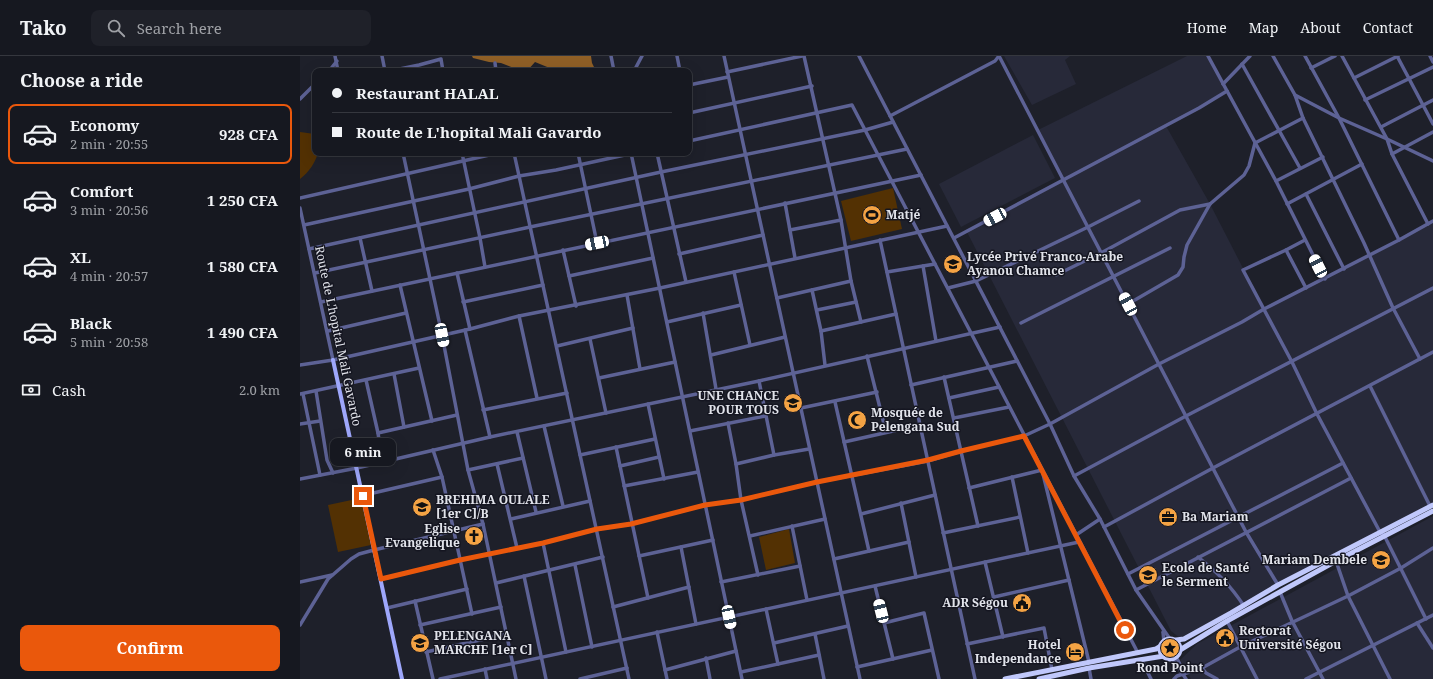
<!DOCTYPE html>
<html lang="en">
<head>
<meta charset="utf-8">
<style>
  :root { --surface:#161820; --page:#1f2129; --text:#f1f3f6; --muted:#9ea0a5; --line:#35373e; --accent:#ea580c }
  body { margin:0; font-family:"Noto Serif",serif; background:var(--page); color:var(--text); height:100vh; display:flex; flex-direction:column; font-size:15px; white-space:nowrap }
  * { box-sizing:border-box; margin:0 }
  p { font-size:13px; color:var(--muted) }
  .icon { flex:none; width:22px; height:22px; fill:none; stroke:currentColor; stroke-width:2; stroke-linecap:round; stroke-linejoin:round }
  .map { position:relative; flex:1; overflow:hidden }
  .drawer { display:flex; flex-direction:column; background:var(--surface); width:300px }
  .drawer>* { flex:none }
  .top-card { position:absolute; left:12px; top:12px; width:380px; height:88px; border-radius:8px; box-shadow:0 4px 16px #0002,0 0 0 1px var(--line); display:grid; align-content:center; height:88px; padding:0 20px; background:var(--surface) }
  .end { position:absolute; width:18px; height:18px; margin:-9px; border:5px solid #ea580c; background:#fff; box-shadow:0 0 0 2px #fff }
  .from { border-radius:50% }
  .bubble { position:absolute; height:28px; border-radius:8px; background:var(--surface); box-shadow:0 4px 16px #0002,0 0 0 1px var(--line); font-size:13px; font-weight:700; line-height:28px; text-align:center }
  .car { position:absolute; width:12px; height:24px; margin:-12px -6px; border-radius:5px; box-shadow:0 0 3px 1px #0007; background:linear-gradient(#fff 24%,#345 0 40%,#fff 0 76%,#345 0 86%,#fff 0) }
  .top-card b { display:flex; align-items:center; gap:14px; height:38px; font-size:15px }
  .top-card b+b { border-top:1px solid var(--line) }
  .top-card i { width:10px; height:10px; background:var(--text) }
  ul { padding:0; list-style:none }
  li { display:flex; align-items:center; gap:12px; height:60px; margin:0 8px 6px; padding:0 12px; border:2px solid transparent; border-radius:8px }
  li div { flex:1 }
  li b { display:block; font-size:15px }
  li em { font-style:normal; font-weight:700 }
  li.current { border-color:var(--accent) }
  li>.icon { width:36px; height:36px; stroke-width:1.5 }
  h2 { padding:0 20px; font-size:18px; line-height:48px }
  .pay { display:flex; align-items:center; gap:10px; height:44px; padding:0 20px; font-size:15px }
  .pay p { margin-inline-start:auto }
  .cta { display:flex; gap:8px; margin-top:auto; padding:8px 20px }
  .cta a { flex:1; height:46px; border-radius:8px; background:var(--accent); color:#fff; font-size:16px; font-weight:700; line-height:46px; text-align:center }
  header { display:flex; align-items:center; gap:24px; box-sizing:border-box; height:56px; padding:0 20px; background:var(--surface); border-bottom:1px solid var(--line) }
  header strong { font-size:19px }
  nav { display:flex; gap:22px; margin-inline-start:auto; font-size:14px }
  .search { width:280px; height:36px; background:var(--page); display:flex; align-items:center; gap:10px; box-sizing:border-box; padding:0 14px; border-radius:8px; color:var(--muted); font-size:15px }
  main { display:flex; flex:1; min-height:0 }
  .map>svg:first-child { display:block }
</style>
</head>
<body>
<header>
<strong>Tako</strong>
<div class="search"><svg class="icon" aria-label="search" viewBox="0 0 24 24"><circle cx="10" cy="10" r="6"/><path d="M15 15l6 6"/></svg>Search here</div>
<nav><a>Home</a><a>Map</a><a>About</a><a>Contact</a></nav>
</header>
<main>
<section class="drawer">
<h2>Choose a ride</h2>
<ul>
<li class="current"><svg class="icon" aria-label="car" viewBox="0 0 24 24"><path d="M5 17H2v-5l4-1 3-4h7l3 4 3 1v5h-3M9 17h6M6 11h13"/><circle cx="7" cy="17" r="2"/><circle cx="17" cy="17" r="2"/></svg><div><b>Economy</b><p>2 min · 20:55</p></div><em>928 CFA</em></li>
<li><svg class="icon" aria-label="car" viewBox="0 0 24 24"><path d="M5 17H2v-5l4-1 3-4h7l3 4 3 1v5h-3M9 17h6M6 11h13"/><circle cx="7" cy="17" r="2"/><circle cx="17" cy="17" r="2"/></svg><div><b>Comfort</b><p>3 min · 20:56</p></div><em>1 250 CFA</em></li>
<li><svg class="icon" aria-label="car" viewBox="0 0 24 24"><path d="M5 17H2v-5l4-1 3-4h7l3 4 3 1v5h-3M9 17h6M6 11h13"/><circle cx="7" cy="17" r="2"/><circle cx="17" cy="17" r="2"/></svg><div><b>XL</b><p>4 min · 20:57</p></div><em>1 580 CFA</em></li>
<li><svg class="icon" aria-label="car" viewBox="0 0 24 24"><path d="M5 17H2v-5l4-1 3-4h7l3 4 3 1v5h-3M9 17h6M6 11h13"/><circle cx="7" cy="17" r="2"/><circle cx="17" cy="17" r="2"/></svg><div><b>Black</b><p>5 min · 20:58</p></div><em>1 490 CFA</em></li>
</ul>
<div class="pay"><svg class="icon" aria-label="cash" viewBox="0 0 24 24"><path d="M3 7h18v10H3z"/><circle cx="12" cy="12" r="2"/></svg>Cash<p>2.0 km</p></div>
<div class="cta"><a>Confirm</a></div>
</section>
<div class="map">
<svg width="1133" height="623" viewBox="0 0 1133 623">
  <rect width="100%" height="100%" fill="#1e202a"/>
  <g fill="#272939">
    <polygon points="704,0 770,0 765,4 776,28 732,49"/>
    <polygon points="887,0 908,0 927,35 866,70 910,148 964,253 1133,165 1133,450 880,582 871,575 667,176 764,124 738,74"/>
    <polygon points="733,79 755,122 661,171 639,128"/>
    <polygon points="1133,460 1133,623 891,623 880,604 897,588"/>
  </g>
  <g fill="#533103">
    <path d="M0,76L15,78V97H18C15,107 9,116 0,123Z"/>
    <polygon points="593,132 602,173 551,185 541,145"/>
    <polygon points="61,442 71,489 38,496 28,449"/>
    <polygon points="489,473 495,507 466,514 459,481"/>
  </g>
  <polygon fill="#8f5f26" points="172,0 291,0 292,7 296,15 257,15 235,6 227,15 219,14 201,7 189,6 173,2"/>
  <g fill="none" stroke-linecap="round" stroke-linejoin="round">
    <g stroke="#5d6295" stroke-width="3.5">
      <polyline points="35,0 38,15"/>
      <polyline points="82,0 85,15"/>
      <polyline points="311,0 314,15"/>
      <polyline points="377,0 380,15"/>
      <polyline points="424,0 560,623"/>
      <polyline points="504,0 541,164 551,225 561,266"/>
      <polyline points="559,0 750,368 774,420 800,463 836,534 870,583"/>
      <polyline points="699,0 946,476 978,529"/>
      <polyline points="908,0 976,125 1025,223"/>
      <polyline points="973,0 995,39 1003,62 1064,187 1093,252 1120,303"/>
      <polyline points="1005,0 1039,62 1099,184"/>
      <polyline points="1042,0 1087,83 1092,98 1128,168"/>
      <polyline points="1097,0 1133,68"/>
      <polyline points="1130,0 1133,6"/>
      <polyline points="195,7 196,15"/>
      <polyline points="942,8 1000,112"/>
      <polyline points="1011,12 1035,0"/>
      <polyline points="29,15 37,5"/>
      <polyline points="90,15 119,9 141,3 143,15"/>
      <polyline points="334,15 342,0"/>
      <polyline points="427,16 502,0"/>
      <polyline points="1054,22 1098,0"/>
      <polyline points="923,28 950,0"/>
      <polyline points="389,29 428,21"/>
      <polyline points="995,39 1039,62 1087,83 1133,105"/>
      <polyline points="0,43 15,28"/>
      <polyline points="1065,44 1133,11"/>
      <polyline points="389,57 512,30"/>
      <polyline points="590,60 695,5 699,0"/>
      <polyline points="1081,71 1133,44"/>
      <polyline points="389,85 552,49 838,597"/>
      <polyline points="103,97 142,279 168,414 183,468 216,623"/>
      <polyline points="162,97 180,182 185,211"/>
      <polyline points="214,97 329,623"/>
      <polyline points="278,97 297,187"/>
      <polyline points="331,97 442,623"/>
      <polyline points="357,97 386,226"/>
      <polyline points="1092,98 1133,76"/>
      <polyline points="976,125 1023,101"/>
      <polyline points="1006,138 1044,213"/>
      <polyline points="0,142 198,97"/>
      <polyline points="485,147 495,202"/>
      <polyline points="987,148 1062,108"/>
      <polyline points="0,152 33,304"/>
      <polyline points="4,169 169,133 219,120 256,114 334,97"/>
      <polyline points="490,174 541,164"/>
      <polyline points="60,182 72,235"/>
      <polyline points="654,182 899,52 927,35"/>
      <polyline points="580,184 675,623"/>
      <polyline points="1005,184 986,194 943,214 992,306 1017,358 1080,476 1084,479 1126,563"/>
      <polyline points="9,193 361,116 565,74 593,66"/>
      <polyline points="263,194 276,250"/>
      <polyline points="986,194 1006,232"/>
      <polyline points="379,198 463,179"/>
      <polyline points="623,210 636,285"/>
      <polyline points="434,216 450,289"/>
      <polyline points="587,216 635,208"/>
      <polyline points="15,217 230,171 607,93"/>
      <polyline points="157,217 170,273"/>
      <polyline points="756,219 801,197 880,154 910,148"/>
      <polyline points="269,220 353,202"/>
      <polyline points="100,229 132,365"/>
      <polyline points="648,232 676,225 788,171 839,145"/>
      <polyline points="512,234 521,275 525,309"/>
      <polyline points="327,239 340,313"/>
      <polyline points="477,242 551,225"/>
      <polyline points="21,246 621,119"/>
      <polyline points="163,246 243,229"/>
      <polyline points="828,248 878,219 883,211 884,201 887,189 910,148 944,119 949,110 955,87 1003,62"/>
      <polyline points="517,254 556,246"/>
      <polyline points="403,257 416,333"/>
      <polyline points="219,260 237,342"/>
      <polyline points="367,266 441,249"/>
      <polyline points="721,267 870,192"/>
      <polyline points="165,274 190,381"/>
      <polyline points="28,275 106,257"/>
      <polyline points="521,275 596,258"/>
      <polyline points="290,283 306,357"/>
      <polyline points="257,290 333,272"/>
      <polyline points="411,299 485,281"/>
      <polyline points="567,300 586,376"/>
      <polyline points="0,309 33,304 170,273 219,260 360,232 647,170"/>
      <polyline points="94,318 104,371"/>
      <polyline points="644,321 678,470"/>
      <polyline points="299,322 375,306"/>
      <polyline points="66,324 78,377 82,405"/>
      <polyline points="459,325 474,399"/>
      <polyline points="611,329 717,305"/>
      <polyline points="1070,330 1130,450"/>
      <polyline points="16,335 27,404 33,417"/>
      <polyline points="0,338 119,312"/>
      <polyline points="3,338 20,419"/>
      <polyline points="649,342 699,331"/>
      <polyline points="535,346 569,495"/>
      <polyline points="348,348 364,423"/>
      <polyline points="501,352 577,336"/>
      <polyline points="183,354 267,337"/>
      <polyline points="654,362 709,351"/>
      <polyline points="428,367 436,408 441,444 458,519"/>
      <polyline points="0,368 20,365"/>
      <polyline points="244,370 263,450"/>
      <polyline points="390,375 465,360"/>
      <polyline points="217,376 236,456"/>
      <polyline points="78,377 157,359"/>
      <polyline points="544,386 620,369"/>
      <polyline points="316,391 348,542"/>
      <polyline points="133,394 142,421 172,558"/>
      <polyline points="280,399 355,383"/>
      <polyline points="197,408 217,492"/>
      <polyline points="436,408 474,399 509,393"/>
      <polyline points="320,410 359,401"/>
      <polyline points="168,414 223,402"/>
      <polyline points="774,420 886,360 1133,232"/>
      <polyline points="712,421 728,497"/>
      <polyline points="0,423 57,412 190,381 459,325 700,271"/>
      <polyline points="324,430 398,416"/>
      <polyline points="669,432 742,414 789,606"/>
      <polyline points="63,440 69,438 142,421"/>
      <polyline points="601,447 616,521"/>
      <polyline points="561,458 635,439"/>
      <polyline points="211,463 290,445"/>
      <polyline points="492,470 507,544"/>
      <polyline points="804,471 913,412 1133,296"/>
      <polyline points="643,477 720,461"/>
      <polyline points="776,479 800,463"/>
      <polyline points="450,480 525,463"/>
      <polyline points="243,487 266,596"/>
      <polyline points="381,491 396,568"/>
      <polyline points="339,500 413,484"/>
      <path d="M898,501C918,517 930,529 944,550"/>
      <polyline points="534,503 609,486"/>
      <polyline points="1036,505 1048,540 1090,623"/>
      <polyline points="685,506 703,581"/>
      <polyline points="275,509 292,591"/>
      <polyline points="828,518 1043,407"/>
      <polyline points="224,520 246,623"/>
      <polyline points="81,523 160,504 243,487 297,473 331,468 405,449 441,444 517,426 628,405 661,395 724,380 750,368 859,308 942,266 964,253 1099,184 1133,165"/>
      <polyline points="0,526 32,519"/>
      <polyline points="421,526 500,510"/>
      <polyline points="196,527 303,501"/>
      <polyline points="575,530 593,603"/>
      <polyline points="836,534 1051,422"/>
      <polyline points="980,536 992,565 1023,623"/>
      <polyline points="694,541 769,524"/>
      <polyline points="115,545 133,623"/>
      <polyline points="313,551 389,531"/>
      <polyline points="87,552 167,533"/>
      <polyline points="466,553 478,608"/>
      <polyline points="927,565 957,623"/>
      <polyline points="584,567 624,557 639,623"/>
      <polyline points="1117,567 1133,592"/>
      <polyline points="0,569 28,523 51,503 59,498 74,494 183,468"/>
      <polyline points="120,569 201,551"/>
      <polyline points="357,576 367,623"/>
      <polyline points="863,576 864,586"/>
      <polyline points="515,578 524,623"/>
      <polyline points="474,587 548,570"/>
      <polyline points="667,588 744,572 752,614"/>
      <polyline points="126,596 207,578"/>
      <polyline points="876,601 881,610 881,615"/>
      <polyline points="406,602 410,623"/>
      <polyline points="872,602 886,623"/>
      <polyline points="841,603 851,623"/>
      <polyline points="557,611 632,594"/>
      <polyline points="789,612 791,623"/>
      <polyline points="902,612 906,617 917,623"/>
      <polyline points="185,613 187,623"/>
      <polyline points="365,614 436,595"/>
      <polyline points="441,616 519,599"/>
      <polyline points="140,623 779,486"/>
      <polyline points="280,623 327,612"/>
      <polyline points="874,623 877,620 902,612 940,591 1048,540 1101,512 1133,492"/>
      <polyline points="1006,623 1133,559"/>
    </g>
    <polyline stroke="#9ea7fb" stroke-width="4" points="33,304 102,623"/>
    <g stroke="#c0c8fb" stroke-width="5">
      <circle cx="870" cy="593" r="10"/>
      <polyline points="876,584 884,583 931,557 978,529 1133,449"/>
      <polyline points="880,594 927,565 1036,505 1133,455"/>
      <polyline points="705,623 856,593 861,590"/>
      <polyline points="739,623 789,612 864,600"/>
    </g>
  </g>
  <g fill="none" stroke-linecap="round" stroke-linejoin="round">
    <polyline stroke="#ea580c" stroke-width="5" points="63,440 81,523 160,504 243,487 297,473 331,468 405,449 441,444 517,426 628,404 661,395 724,380 825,574"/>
  </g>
  <defs>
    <g id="stadium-disc" transform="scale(1)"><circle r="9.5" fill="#f4a344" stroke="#151621"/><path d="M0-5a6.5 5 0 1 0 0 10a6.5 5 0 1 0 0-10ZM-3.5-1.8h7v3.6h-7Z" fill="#111"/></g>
    <g id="school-disc" transform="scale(1)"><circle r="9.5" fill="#f4a344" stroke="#151621"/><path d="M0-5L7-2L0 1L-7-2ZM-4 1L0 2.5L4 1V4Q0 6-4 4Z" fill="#111"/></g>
    <g id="mosque-disc" transform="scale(1)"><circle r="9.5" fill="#f4a344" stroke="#151621"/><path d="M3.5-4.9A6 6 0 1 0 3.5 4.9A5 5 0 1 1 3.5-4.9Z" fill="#111"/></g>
    <g id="office-disc" transform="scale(1)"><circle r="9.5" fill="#f4a344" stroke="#151621"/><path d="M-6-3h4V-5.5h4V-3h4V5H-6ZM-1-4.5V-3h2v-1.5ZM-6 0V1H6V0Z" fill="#111"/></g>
    <g id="church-disc" transform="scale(1)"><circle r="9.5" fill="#f4a344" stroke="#151621"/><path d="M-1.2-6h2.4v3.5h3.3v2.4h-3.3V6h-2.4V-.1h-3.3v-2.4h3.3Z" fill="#111"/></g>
    <g id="civic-disc" transform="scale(1)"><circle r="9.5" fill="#f4a344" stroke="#151621"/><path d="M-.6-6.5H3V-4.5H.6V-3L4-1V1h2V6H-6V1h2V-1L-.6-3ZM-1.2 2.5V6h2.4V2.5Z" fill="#111"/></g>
    <g id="sight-disc" transform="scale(1)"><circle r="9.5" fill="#f4a344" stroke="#151621"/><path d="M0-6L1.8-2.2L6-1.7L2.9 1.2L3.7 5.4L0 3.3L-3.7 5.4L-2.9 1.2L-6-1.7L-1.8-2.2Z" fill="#111"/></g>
    <g id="hotel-disc" transform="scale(1)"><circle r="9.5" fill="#f4a344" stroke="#151621"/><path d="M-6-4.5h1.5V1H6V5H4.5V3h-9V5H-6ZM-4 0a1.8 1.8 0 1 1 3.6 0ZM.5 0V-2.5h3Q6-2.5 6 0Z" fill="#111"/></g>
  </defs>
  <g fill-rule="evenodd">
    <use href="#stadium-disc" x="572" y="159"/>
    <use href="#school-disc" x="653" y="208"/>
    <use href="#school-disc" x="493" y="347"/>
    <use href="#mosque-disc" x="557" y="364"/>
    <use href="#school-disc" x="122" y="451"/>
    <use href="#office-disc" x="868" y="461"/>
    <use href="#church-disc" x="174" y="480"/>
    <use href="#school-disc" x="1081" y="504"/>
    <use href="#school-disc" x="848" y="519"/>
    <use href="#civic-disc" x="722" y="547"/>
    <use href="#civic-disc" x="925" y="582"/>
    <use href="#school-disc" x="120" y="587"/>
    <use href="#sight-disc" x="870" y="592"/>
    <use href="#hotel-disc" x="775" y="596"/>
  </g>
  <g text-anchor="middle" stroke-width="3" stroke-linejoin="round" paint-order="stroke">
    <g font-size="12" font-weight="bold" fill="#e1e3ea" stroke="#151621" text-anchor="start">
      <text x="586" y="163">Matjé</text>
      <text x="667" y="205">Lycée Privé Franco-Arabe<tspan x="667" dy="14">Ayanou Chamce</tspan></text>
      <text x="479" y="344" text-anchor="end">UNE CHANCE<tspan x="479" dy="14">POUR TOUS</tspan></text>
      <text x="571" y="361">Mosquée de<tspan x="571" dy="14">Pelengana Sud</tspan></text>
      <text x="136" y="448">BREHIMA OULALE<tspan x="136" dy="14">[1er C]/B</tspan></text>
      <text x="882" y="465">Ba Mariam</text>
      <text x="160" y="477" text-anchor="end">Eglise<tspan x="160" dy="14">Evangelique</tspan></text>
      <text x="1067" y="508" text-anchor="end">Mariam Dembele</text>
      <text x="862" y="516">Ecole de Santé<tspan x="862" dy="14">le Serment</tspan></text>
      <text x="708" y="551" text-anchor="end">ADR Ségou</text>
      <text x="939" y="579">Rectorat<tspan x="939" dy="14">Université Ségou</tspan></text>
      <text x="134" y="584">PELENGANA<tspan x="134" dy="14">MARCHE [1er C]</tspan></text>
      <text x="761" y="593" text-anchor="end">Hotel<tspan x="761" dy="14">Independance</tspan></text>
      <text x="870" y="616" text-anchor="middle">Rond Point</text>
    </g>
    <g font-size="12" fill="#e1e3ea" stroke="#151621">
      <text transform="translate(38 280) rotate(78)" y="4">Route de L'hopital Mali Gavardo</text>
    </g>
  </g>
</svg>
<i class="end from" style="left:825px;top:574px"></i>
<i class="end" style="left:63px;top:440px"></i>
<div class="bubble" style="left:30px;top:382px;width:66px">6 min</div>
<i class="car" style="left:695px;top:161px;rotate:242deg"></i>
<i class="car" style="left:297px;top:187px;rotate:258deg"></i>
<i class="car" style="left:1018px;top:210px;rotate:333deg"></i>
<i class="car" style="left:828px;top:248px;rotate:332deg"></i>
<i class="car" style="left:142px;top:279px;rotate:169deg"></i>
<i class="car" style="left:581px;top:555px;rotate:346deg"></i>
<i class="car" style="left:429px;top:561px;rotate:168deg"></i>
<div class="top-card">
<b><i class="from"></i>Restaurant HALAL</b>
<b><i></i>Route de L'hopital Mali Gavardo</b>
</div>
</div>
</main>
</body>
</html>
